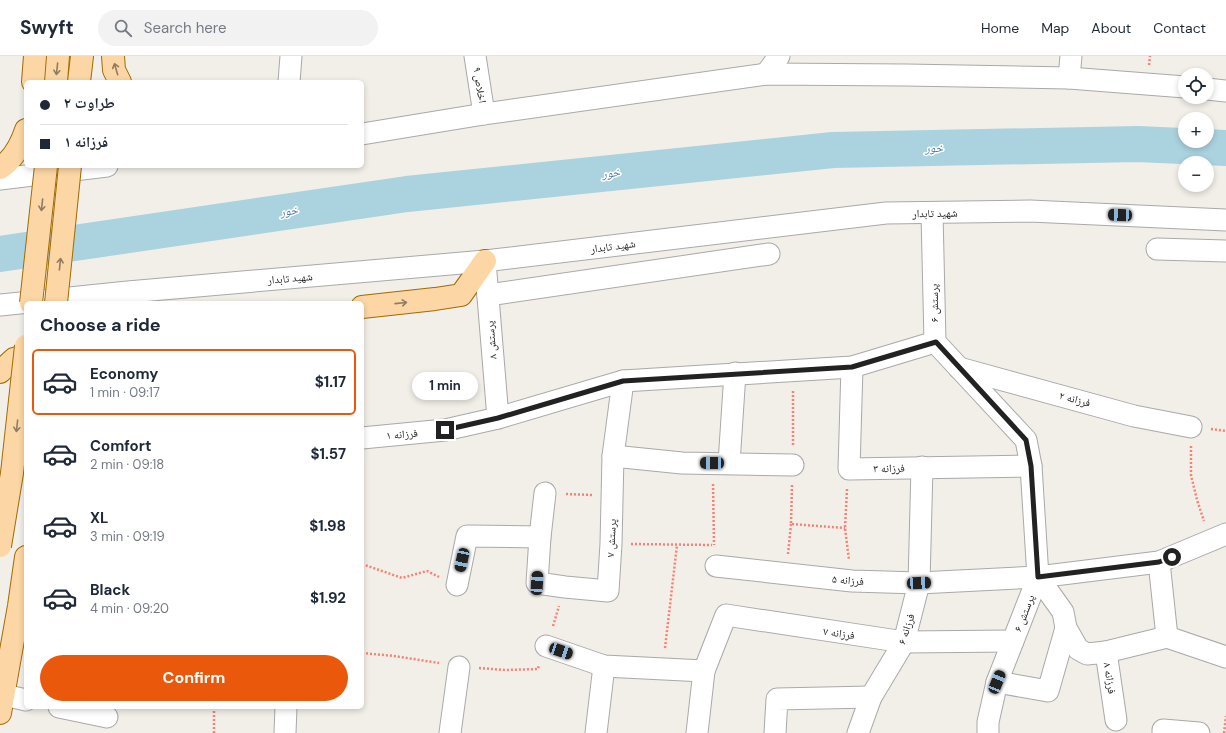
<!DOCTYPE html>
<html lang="en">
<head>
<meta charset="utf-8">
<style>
  :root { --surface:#fff; --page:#f2f2f3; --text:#1f2937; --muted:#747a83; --line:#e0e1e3; --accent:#ea580c }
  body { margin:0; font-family:"DM Sans","Noto Naskh Arabic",sans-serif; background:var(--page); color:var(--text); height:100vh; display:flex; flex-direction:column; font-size:15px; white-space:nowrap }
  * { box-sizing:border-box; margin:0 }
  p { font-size:13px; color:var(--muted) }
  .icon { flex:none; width:22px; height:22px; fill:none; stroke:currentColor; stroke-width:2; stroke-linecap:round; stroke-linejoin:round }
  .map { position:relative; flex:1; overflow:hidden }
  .panel { position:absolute; left:24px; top:245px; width:340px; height:408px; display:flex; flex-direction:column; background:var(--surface); border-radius:6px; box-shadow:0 2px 6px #0003 }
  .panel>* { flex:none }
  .banner { position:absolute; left:24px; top:24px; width:340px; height:88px; border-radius:6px; box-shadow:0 2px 6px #0003; display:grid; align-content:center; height:88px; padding:0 16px; background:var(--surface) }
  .controls { position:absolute; left:1178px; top:12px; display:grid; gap:8px }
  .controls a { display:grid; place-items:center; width:36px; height:36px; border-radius:50%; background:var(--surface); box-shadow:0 2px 6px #0003; font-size:20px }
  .end { position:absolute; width:18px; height:18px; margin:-9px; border:5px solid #222; background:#fff; box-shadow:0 0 0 2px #fff }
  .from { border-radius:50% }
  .bubble { position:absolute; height:28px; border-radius:14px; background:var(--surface); box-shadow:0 2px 6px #0003; font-size:13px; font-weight:700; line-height:28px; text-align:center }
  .car { position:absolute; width:12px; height:24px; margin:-12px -6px; border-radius:5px; box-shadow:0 0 3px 1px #0007; background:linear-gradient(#222 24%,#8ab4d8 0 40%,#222 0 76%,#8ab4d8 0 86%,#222 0) }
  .banner b { display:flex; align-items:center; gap:14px; height:38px; font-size:15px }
  .banner b+b { border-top:1px solid var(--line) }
  .banner i { width:10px; height:10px; background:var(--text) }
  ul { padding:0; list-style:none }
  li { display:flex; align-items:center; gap:12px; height:66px; margin:0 8px 6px; padding:0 8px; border:2px solid transparent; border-radius:6px }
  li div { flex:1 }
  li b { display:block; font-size:15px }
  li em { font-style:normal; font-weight:700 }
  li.on { border-color:var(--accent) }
  li>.icon { width:36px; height:36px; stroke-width:1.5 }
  h2 { padding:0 16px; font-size:18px; line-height:48px }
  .cta { display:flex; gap:8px; margin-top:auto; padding:8px 16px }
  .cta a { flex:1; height:46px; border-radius:24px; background:var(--accent); color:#fff; font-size:16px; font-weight:700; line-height:46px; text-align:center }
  header { display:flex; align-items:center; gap:24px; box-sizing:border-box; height:56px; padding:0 20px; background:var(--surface); border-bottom:1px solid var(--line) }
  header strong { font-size:19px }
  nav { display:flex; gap:22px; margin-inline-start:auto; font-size:14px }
  .search { width:280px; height:36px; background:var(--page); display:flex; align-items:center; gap:10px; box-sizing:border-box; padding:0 14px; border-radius:22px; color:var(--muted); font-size:15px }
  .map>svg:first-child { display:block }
</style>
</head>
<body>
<header>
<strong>Swyft</strong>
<div class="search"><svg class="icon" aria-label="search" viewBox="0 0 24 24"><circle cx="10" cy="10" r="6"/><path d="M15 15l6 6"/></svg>Search here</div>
<nav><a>Home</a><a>Map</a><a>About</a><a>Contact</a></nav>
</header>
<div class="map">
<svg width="1226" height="677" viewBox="0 0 1226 677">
  <rect width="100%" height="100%" fill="#f2efe9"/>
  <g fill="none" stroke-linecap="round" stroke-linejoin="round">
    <polyline stroke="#aad3df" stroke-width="36" points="0,198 407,138 833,94 1138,88 1226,92"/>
    <g stroke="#a9a9a9" stroke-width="23">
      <g id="minor">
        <polyline points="475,0 484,58"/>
        <polyline points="766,18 779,0"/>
        <polyline points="1069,22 1071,0"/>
        <polyline points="289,26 291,0"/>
        <polyline points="1207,33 1226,35"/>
        <polyline points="362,78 484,58 766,18 906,19 1069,22 1185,31"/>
        <polyline points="0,123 107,110"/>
        <polyline points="932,157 935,286 1026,384 1031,410 1038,521 997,626 988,666 988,677"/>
        <polyline points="1157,193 1226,195"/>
        <polyline points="485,205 498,362"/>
        <polyline points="488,239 769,198"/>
        <polyline points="0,249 128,236 485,205 886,157 1030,155 1226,164"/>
        <polyline points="852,311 849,413 1031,410"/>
        <polyline points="959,312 1134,360 1191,371"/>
        <polyline points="362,382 445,374 498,362 623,325 852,311 935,286"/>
        <polyline points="613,400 682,407 793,409"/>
        <polyline points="729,407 735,317"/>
        <polyline points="545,437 540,481 537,527 565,531 608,535 611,488 613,400 623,325"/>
        <polyline points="1159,506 1167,581"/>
        <polyline points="716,510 852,525 919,527 1038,521 1159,506 1226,478"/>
        <polyline points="1038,521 1063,556 1066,572 1078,593 1087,598 1106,596 1116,664"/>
        <polyline points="457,529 467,480 540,481"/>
        <polyline points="546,590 604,610 704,615 697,677"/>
        <polyline points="1106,596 1167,581 1226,601"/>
        <polyline points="704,615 726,559 904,586 1013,585"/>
        <polyline points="997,626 1048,635 1066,572"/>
        <polyline points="4,639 26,644"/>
        <polyline points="59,651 107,661"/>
        <polyline points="285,677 286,651"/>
        <polyline points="450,677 459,611"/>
        <polyline points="596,677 604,610"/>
        <polyline points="775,677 777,643 871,641"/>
        <polyline points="858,677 871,641 904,586 919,527 922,411"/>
        <polyline points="1163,677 1163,674 1199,677"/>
      </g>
    </g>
    <g stroke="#a06b00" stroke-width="24">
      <g id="major">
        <polyline points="113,0 114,14 120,26"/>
        <polyline points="33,26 35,0"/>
        <polyline points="56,26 58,0"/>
        <polyline points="79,26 82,0"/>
        <path d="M0,112C14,103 21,89 26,74"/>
        <polyline points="362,251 435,243 461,239 485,205"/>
        <polyline points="0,316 14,303 26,300"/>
        <polyline points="0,657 19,550 26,501"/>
      </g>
    </g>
    <g stroke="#fa8072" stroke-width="2.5" stroke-dasharray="2 2" stroke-linecap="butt">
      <polyline points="1149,9 1150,0"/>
      <polyline points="793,335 793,390"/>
      <polyline points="1211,373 1226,375"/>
      <polyline points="1191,390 1191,419 1197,444 1204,465"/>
      <polyline points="713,428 714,489"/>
      <polyline points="792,429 791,468 845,472"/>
      <polyline points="847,433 845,472 849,504"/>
      <polyline points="566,438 592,439"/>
      <polyline points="631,488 712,489"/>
      <polyline points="788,498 791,468"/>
      <polyline points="362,508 402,522 427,515 439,521"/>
      <polyline points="553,570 559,550"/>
      <polyline points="665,592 677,489"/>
      <polyline points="362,597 394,600 439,607"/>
      <polyline points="479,612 505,614 538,613 539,609"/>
      <polyline points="214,677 214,651"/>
      <polyline points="1224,677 1226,660"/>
    </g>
    <use href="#minor" stroke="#fff" stroke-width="21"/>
    <use href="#major" stroke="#fcd6a4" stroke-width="22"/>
    <g stroke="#a06b00" stroke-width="24" stroke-linecap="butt">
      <g id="major-bridge">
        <polyline points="31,247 46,110"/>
        <polyline points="56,247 70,110"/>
        <polyline points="0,490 12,417 26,290"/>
      </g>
    </g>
    <use href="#major-bridge" stroke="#fcd6a4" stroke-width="22"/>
  </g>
  <defs><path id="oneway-shaft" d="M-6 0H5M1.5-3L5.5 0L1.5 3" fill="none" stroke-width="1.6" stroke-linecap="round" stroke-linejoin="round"/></defs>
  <g stroke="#8f7c63">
    <use href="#oneway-shaft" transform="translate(57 13) rotate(96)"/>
    <use href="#oneway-shaft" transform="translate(116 13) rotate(-106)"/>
    <use href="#oneway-shaft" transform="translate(42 149) rotate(96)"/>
    <use href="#oneway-shaft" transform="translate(60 208) rotate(-84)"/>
    <use href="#oneway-shaft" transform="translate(401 247) rotate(-6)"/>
    <use href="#oneway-shaft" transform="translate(17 370) rotate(96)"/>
  </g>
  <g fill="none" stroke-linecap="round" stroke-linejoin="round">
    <polyline stroke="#222" stroke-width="5" points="445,374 498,362 623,325 852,311 936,286 1026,384 1031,410 1038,521 1159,506 1172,501"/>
  </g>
  <g text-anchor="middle" stroke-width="3" stroke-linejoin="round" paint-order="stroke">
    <g font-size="11" fill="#222" stroke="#fff">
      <text transform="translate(480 29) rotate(81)" y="4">اخلاص ۹</text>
      <text transform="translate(935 157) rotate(-1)" y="4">شهید تابدار</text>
      <text transform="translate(613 190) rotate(-7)" y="4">شهید تابدار</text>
      <text transform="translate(290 222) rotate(-5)" y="4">شهید تابدار</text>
      <text transform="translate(934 247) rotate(-91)" y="4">پرستش ۶</text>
      <text transform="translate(491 284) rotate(-95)" y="4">پرستش ۸</text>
      <text transform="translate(1075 343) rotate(15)" y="4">فرزانه ۲</text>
      <text transform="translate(402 378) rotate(-5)" y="4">فرزانه ۱</text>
      <text transform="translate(889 412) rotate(-1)" y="4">فرزانه ۳</text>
      <text transform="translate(611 482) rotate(-87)" y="4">پرستش ۷</text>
      <text transform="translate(848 524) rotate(5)" y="4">فرزانه ۵</text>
      <text transform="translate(1024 557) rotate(-69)" y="4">پرستش ۶</text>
      <text transform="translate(906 573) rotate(-72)" y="4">فرزانه ۶</text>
      <text transform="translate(839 577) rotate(8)" y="4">فرزانه ۷</text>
      <text transform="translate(1110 622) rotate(81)" y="4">فرزانه ۸</text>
    </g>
    <g font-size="12" font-style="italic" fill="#4a7aab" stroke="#fff">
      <text transform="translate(934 92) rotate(-1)" y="4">خور</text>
      <text transform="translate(611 117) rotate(-6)" y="4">خور</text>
      <text transform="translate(289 155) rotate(-8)" y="4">خور</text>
    </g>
  </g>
</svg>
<div class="controls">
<a><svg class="icon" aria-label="locate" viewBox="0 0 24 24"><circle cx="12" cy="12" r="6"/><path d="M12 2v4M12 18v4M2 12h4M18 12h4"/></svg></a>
<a>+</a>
<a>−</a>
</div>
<i class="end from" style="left:1172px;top:501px"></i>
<i class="end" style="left:445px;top:374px"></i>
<div class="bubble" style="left:412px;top:316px;width:66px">1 min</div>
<i class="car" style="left:1120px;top:159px;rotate:272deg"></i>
<i class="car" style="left:712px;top:407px;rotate:270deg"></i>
<i class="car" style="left:462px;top:504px;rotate:192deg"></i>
<i class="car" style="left:537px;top:527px;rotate:3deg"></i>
<i class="car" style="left:919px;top:527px;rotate:87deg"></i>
<i class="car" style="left:561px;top:595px;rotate:109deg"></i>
<i class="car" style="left:997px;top:626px;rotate:22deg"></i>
<div class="banner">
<b><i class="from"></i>طراوت ۲</b>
<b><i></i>فرزانه ۱</b>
</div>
<section class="panel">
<h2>Choose a ride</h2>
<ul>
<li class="on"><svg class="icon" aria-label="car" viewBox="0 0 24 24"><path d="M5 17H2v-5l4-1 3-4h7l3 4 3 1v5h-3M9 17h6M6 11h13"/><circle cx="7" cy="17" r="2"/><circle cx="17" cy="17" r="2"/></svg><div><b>Economy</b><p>1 min · 09:17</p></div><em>$1.17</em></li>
<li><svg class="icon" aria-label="car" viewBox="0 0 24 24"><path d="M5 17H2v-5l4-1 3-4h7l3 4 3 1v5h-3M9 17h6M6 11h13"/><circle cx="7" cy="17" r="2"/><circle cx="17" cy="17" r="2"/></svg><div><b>Comfort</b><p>2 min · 09:18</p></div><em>$1.57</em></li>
<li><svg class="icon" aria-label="car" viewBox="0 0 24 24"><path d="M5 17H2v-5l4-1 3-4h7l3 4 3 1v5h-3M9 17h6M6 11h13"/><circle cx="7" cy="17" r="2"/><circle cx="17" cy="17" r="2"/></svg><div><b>XL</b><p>3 min · 09:19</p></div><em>$1.98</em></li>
<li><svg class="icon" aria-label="car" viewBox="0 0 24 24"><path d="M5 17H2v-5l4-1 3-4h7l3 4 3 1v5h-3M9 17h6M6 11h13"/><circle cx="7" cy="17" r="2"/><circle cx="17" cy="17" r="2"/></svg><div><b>Black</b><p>4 min · 09:20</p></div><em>$1.92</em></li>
</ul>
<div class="cta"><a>Confirm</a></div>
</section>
</div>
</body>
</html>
